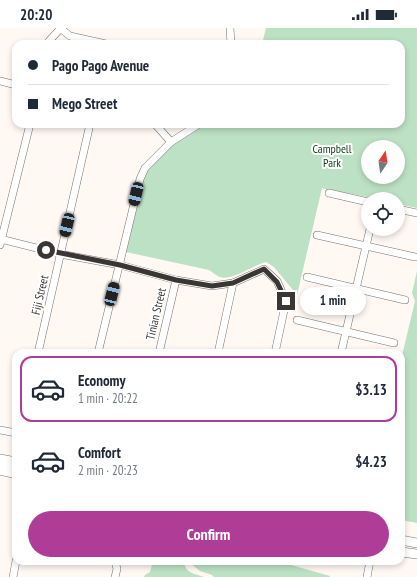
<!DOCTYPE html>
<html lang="en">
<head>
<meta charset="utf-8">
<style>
  :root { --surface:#fff; --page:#f2f2f3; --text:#1f2937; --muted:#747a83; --line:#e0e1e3; --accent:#af3c96 }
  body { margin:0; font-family:"PT Sans Narrow",sans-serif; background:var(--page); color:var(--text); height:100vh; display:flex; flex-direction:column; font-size:15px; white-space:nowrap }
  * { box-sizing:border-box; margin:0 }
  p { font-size:13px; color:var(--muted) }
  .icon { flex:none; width:22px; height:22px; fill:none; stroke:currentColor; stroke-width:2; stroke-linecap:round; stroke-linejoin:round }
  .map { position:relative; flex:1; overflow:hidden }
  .panel { position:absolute; left:12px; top:321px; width:393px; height:216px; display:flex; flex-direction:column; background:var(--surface); border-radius:12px; box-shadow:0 2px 6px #0003 }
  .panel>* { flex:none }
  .top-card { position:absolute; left:12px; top:12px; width:393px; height:88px; border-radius:12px; box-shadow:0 2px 6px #0003; display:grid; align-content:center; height:88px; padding:0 16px; background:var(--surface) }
  .needle { width:26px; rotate:13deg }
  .tools { position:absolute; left:361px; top:112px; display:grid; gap:8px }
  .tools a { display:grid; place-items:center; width:44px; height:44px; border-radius:50%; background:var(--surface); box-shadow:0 2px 6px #0003; font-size:20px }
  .end { position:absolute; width:18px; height:18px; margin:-9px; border:5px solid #3a3634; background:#fff; box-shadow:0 0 0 2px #fff }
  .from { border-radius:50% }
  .bubble { position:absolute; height:28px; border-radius:14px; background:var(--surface); box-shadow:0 2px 6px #0003; font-size:13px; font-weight:600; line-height:28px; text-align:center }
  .car { position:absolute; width:12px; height:24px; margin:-12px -6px; border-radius:5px; box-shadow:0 0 3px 1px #0007; background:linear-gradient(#222 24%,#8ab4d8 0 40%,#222 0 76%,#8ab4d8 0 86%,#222 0) }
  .top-card b { display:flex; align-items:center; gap:14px; height:38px; font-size:15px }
  .top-card b+b { border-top:1px solid var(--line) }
  .top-card i { width:10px; height:10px; background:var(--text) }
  ul { padding:7px 0 0; list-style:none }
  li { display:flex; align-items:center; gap:12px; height:66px; margin:0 8px 6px; padding:0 8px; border:2px solid transparent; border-radius:12px }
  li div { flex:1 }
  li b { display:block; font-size:15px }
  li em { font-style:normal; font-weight:600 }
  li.selected { border-color:var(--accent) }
  li>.icon { width:36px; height:36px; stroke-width:1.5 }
  .cta { display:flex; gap:8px; margin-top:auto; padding:8px 16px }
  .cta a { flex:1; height:46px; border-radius:24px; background:var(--accent); color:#fff; font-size:16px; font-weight:600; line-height:46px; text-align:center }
  .status { display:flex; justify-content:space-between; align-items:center; height:28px; padding:0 20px; background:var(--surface); direction:ltr }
  .status svg { height:11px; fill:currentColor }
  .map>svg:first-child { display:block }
</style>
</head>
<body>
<div class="status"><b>20:20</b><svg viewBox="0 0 49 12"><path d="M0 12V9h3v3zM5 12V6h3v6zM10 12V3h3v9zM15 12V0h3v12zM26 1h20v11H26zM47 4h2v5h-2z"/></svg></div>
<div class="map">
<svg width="417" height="549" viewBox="0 0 417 549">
  <rect width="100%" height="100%" fill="#fff8f3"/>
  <g fill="#bde1c4" fill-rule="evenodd">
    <path d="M266,0H417V180L398,176V171H377L322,160L297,267L274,239L266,234C253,237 233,253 220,249C217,248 212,244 209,242L126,224L145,146L170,116L202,97L243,100L244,96H401V16H262ZM368,119H398V149H368Z"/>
    <polygon points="417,243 417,495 401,492 401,332 415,273 412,265"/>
    <path d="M153,533H184C185,545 193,545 204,549H144L145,547L150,544Z"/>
    <polygon points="193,533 204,535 205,533 284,533 284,535 330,548 330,549 214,549 212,547 200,543 191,536"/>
  </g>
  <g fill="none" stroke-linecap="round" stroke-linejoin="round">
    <g stroke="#7a736d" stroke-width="8">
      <g id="street">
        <polyline points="60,0 70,8 106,16"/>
        <polyline points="230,0 231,16"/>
        <polyline points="48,16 49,13 60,1"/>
        <polyline points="0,53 16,57"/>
        <polyline points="155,96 171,114"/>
        <polyline points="329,165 368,174"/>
        <polyline points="398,181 417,185"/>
        <polyline points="317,207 415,229"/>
        <polyline points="0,211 60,226 120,237 176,252 212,258 233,255 264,241 277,253 286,273 275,325"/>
        <polyline points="0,217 30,96"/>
        <polyline points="307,249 405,272"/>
        <polyline points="297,292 394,315"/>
        <polyline points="38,325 90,96"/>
        <polyline points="98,325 140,151 145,140 171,114 199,96"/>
        <polyline points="159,325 176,252"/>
        <polyline points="218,325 233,255"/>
        <polyline points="341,325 370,201"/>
        <polyline points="0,402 16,405"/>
        <polyline points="0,436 16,439"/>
        <polyline points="115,533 117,541 115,549"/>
        <polyline points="13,549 16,533"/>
        <polyline points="367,549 370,533"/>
      </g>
    </g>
    <g stroke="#7a736d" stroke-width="10">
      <g id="secondary">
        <polyline points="0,431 16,434"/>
        <polyline points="0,442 16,446"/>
        <polyline points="401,512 417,515"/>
        <polyline points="401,524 417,526"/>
      </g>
    </g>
    <use href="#street" stroke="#fff" stroke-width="7"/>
    <use href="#secondary" stroke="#fff" stroke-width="9"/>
  </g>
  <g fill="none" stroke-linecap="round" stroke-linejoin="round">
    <polyline stroke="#3a3634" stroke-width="5" points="46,222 120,237 176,252 212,258 233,255 264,241 277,254 286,273"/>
  </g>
  <g text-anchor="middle" stroke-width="4" stroke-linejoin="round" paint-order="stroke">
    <g font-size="12" fill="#114221" stroke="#fff">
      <text x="332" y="125">Campbell<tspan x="332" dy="14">Park</tspan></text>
    </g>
    <g font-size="12" fill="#3a3634" stroke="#fff">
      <text transform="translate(40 267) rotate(-77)" y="4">Fiji Street</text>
      <text transform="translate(156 286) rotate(-77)" y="4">Tinian Street</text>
    </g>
  </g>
</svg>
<div class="tools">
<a><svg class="needle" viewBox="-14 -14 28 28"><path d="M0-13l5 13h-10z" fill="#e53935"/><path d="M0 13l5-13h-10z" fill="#747a83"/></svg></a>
<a><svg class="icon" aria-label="locate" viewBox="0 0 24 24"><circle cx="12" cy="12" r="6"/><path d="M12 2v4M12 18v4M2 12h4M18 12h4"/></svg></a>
</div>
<i class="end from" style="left:46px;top:222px"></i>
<i class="end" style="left:286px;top:273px"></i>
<div class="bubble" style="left:300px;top:259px;width:66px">1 min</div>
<i class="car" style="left:136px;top:166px;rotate:193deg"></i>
<i class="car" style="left:67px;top:197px;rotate:193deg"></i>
<i class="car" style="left:112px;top:266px;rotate:14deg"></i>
<div class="top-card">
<b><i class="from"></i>Pago Pago Avenue</b>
<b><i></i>Mego Street</b>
</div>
<section class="panel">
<ul>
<li class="selected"><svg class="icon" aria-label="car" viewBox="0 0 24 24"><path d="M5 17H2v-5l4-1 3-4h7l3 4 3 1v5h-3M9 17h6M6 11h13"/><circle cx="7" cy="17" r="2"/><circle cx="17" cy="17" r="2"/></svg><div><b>Economy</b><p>1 min · 20:22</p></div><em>$3.13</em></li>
<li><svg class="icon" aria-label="car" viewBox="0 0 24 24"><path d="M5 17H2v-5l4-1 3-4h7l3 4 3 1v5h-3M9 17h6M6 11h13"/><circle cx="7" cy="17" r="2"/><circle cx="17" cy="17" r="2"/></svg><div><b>Comfort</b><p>2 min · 20:23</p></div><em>$4.23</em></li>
</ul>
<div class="cta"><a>Confirm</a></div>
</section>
</div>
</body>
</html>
